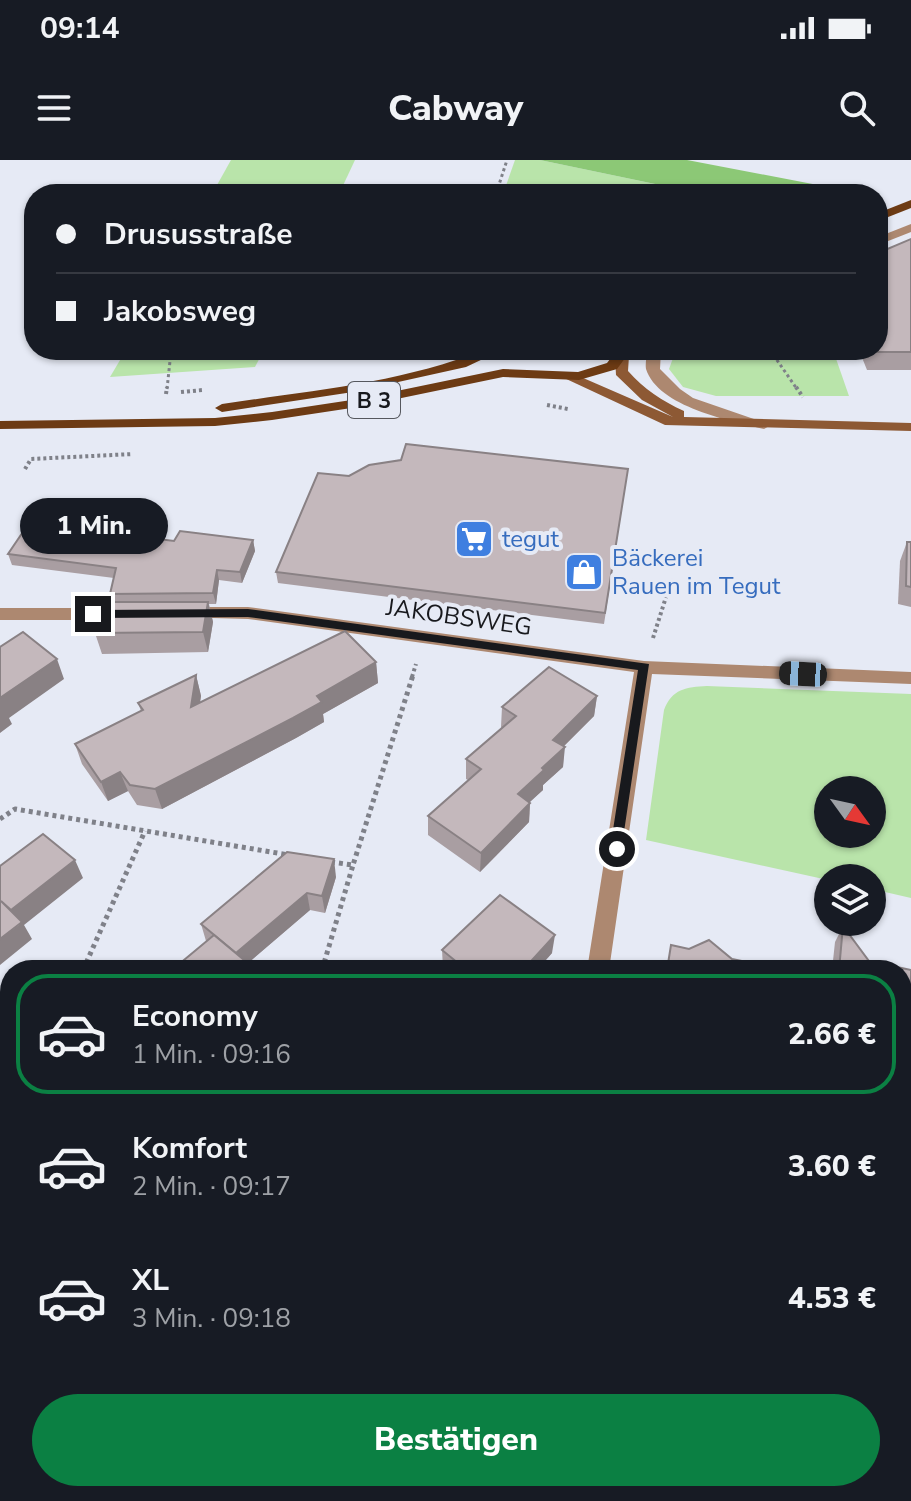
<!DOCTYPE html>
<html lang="de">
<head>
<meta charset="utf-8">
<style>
  :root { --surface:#171b24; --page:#242831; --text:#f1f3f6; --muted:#9ea1a6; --line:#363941; --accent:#0b8043 }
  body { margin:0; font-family:"Nunito Sans",sans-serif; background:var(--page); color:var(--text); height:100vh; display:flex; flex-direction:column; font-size:30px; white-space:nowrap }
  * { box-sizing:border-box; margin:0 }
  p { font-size:26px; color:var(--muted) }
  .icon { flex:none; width:44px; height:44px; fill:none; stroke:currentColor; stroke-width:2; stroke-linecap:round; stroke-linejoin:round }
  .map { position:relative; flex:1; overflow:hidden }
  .panel { position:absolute; left:0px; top:800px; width:912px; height:542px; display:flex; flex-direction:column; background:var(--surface); border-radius:32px 32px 0 0; box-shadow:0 2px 6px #0004 }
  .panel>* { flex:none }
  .hud { position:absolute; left:24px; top:24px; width:864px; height:176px; border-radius:32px; box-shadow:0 2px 6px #0004; display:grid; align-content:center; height:176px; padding:0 32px; background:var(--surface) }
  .needle { width:52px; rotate:123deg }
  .controls { position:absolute; left:814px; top:616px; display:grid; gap:16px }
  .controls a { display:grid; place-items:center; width:72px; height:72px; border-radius:50%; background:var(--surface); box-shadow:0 2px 6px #0004; font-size:40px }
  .end { position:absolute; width:36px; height:36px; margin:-18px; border:10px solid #18191d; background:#fff; box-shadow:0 0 0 4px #fff }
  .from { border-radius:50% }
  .bubble { position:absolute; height:56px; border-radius:28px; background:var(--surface); box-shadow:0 2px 6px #0004; font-size:26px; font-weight:800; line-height:56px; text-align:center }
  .car { position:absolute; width:24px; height:48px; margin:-24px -12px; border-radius:10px; box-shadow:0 0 6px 2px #0007; background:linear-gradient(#222 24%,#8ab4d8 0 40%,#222 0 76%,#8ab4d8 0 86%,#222 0) }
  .hud b { display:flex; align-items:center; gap:28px; height:76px; font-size:30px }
  .hud b+b { border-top:2px solid var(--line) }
  .hud i { width:20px; height:20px; background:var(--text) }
  ul { padding:14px 0 0; list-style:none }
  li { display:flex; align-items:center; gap:24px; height:120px; margin:0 16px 12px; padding:0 16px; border:4px solid transparent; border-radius:32px }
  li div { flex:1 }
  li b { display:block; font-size:30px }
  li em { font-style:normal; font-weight:800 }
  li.selected { border-color:var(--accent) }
  li>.icon { width:72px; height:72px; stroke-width:1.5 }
  .button { display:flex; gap:16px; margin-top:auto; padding:16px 32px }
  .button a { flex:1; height:92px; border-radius:48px; background:var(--accent); color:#fff; font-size:32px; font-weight:800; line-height:92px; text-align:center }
  .status { display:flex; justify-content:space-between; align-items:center; height:56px; padding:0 40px; background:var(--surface); direction:ltr }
  .status svg { height:22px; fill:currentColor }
  header { display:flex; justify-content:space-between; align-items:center; height:104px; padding:0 32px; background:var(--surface); font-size:36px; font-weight:800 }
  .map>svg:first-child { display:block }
</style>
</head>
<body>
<div class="status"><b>09:14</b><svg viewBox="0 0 49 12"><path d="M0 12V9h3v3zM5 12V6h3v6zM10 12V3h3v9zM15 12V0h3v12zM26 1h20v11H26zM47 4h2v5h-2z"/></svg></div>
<header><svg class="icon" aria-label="menu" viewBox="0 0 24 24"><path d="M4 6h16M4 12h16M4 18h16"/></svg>Cabway<svg class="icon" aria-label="search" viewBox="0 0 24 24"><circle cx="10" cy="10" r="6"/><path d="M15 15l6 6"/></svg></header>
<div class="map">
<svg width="911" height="1341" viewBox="0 0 911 1341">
  <rect width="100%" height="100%" fill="#e6eaf5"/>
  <g fill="#b9e4aa" fill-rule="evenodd">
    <polygon points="231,0 355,0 339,34 212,34"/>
    <polygon points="515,0 540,0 703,34 503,34"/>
    <polygon points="126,190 264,190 255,207 110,217"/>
    <polygon points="676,190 833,190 849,236 716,236 683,227 669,209"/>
    <path d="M707,526L911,534V738L872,729V718L828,720L646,680L664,550C672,529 686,527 707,526ZM828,630H872V674H828Z"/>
  </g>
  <polygon fill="#8cc876" points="540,0 687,0 849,31 841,34 703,34"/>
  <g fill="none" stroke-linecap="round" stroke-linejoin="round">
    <g stroke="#7f8189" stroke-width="3" stroke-dasharray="3 3" stroke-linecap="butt">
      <polyline points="496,34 507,0"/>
      <polyline points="855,34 869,29"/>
      <polyline points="770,190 797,229"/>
      <polyline points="167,229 170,201"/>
    </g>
    <g stroke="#7f8189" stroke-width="4" stroke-dasharray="3 3" stroke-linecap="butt">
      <polyline points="796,227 803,237"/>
      <polyline points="181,232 203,230"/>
      <polyline points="166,234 167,227"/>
      <polyline points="547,245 568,249"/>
      <polyline points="25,309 31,299 133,294"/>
      <polyline points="653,478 666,437"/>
      <polyline points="412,517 416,504"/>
    </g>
    <g stroke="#7f8189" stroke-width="5" stroke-dasharray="4 4" stroke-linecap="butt">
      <polyline points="0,659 15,649 289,695"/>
      <polyline points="331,702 353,705 413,515"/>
      <polyline points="83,810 145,671"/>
      <polyline points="322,810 353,705"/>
    </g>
    <g fill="#ad8870" fill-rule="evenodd">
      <polygon points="911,64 911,72 878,85 878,77"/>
      <path d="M647,190H661L660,209L680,229L693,238L771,265L764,269C731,261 658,247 646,209C645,204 647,195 647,190Z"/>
      <polygon points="183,447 248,447 644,501 911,512 911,524 652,514 609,810 587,810 634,512 248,459 177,457 174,453"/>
      <polygon points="0,448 127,448 136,454 127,460 0,460"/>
      <polygon points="902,960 911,962 911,984 902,982"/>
      <polygon points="0,965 10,967 10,991 0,989"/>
      <polygon points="510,1332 538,1332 537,1341 509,1341"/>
    </g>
    <path fill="#8d5934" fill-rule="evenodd" d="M622,192L629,196L628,211C644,229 662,241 684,251V257L911,263V271L665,265L562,217L574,214L673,257L642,240L616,215L615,196Z"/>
    <g fill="#6d3b14" fill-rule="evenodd">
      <polygon points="911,40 911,48 878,61 878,53"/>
      <path d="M483,190H502L466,207L353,232L222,252L215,248L222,244C308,231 402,223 483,190Z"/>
      <polygon points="617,190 631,190 617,209 579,220 503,217 358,247 272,260 215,266 0,269 0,261 215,258 272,252 358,239 503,209 578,212 607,203"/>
    </g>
  </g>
  <g fill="#a99ea2">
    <polygon points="911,79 911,210 867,210 859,190 878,190"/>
    <polygon points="628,309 604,464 278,423 276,412 349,316"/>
    <polygon points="253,380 255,391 242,423 219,420 216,444 209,444 213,462 208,492 102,494 95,473 113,442 110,434 114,418 12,405 8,394 174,381"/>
    <polygon points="907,382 911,382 911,447 898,444 900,401"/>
    <polygon points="376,502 378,523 323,554 324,562 296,578 162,649 137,645 128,631 108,641 82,604 75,584 141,551 138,543 196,515 201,536 200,542"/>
    <polygon points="597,536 594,556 564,586 563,607 543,625 543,630 529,642 530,643 529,662 480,712 428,675 428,656 468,620 466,619 466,599 502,568 501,567 502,547"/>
    <polygon points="336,717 325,753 310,750 248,803 206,781 201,764"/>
    <polygon points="843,766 869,801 911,810 911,905 906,912 902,911 902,810 832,810 835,782"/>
    <polygon points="442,790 552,793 537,810 445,810 443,808"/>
    <polygon points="0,1045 10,1047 10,1146 0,1144"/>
    <polygon points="902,1050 911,1052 911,1183 902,1181"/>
    <polygon points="614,1332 681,1332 670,1341 653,1341"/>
    <polygon points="700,1332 797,1332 790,1337 789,1341 706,1341"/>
  </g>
  <g fill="#898184">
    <polygon points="253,380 255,391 242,423 240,412"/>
    <polygon points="217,410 219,420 216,444 213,433"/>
    <polygon points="208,442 213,462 208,492 203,472"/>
    <polygon points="57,499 64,519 9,558 12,564 0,573 0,538"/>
    <polygon points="376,502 378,523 323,554 324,562 296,578 162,649 155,629"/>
    <polygon points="196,515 201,536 196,567 191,547"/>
    <polygon points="597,536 594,556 551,599 553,580"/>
    <polygon points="565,587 563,607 543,625 543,630 517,654 518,634 542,608"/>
    <polygon points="120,612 128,631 108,641 101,622"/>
    <polygon points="530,643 529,662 480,712 481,693"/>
    <polygon points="334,699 336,717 325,753 322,736"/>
    <polygon points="75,700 83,718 24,765 32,779 0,805 0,779 19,765 11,750"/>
    <polygon points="307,733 310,750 240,810 236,793"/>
    <polygon points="555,775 552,793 537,810 523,810"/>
  </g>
  <g fill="#c4b8bc" stroke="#898184" stroke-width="2">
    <polygon points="911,79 911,192 872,192 872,190 878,190 878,93"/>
    <polygon points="406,284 628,309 605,453 276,412 318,313 349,316 369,305 401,300"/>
    <polygon points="29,363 174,381 180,371 253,380 240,412 217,410 213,433 110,434 116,408 8,394"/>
    <polygon points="907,382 911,382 911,427 906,426"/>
    <polygon points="103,442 208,442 203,472 95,473"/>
    <polygon points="345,471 376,502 317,536 322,542 293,558 155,629 130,625 120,612 101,622 75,584 143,550 138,543 196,515 191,547"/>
    <polygon points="23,472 57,499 0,538 0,487"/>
    <polygon points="549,507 597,536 553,580 565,587 542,608 544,610 518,634 530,643 481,693 428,656 481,609 466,599 516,556 502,547"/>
    <polygon points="43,674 75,700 11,750 1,741 22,762 0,779 0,706"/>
    <polygon points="287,692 334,699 322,736 307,733 236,793 201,764"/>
    <polygon points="500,735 555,775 523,810 451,810 458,803 442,790"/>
    <polygon points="843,766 869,801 911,810 911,897 902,895 902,810 839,810"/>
    <polygon points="214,775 250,805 244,810 172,810"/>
    <polygon points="709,780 732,799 747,802 746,810 667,810 671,785 689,789"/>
    <polygon points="0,1045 10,1047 10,1138 0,1136"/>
    <polygon points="902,1050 911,1052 911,1170 902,1168"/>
    <polygon points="642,1332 681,1332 672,1339"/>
    <polygon points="710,1332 797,1332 790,1337 789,1341 716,1341"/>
  </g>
  <polygon fill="#18191d" points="248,449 649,504 621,692 612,692 610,689 638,510 248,457 93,458 87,454 93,450"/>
  <defs>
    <g id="supermarket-square" transform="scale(2)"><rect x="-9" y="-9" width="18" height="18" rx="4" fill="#3f7fe0" stroke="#e6eaf5"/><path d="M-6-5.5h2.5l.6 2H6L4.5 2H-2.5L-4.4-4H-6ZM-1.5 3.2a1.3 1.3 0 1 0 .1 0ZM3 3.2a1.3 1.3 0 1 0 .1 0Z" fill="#fff"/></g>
    <g id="shop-square" transform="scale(2)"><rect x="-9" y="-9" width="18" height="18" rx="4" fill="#3f7fe0" stroke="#e6eaf5"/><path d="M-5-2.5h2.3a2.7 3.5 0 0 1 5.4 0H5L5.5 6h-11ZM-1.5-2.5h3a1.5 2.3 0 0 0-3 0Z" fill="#fff"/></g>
  </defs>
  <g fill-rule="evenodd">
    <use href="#supermarket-square" x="474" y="379"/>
    <use href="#shop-square" x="584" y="412"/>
  </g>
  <g text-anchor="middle" stroke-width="8" stroke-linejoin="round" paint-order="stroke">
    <rect fill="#e6eaf5" stroke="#56585e" stroke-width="2" x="348" y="222" width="52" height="36" rx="6"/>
    <g font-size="22" font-weight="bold" fill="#18191d">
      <text x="374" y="248">B 3</text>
    </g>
    <g font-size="24" fill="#366cbe" stroke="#e6eaf5" text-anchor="start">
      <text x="502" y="387">tegut</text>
      <text x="612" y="406">Bäckerei<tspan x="612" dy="28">Rauen im Tegut</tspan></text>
    </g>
    <g font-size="24" fill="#18191d" stroke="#e6eaf5">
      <text transform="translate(459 457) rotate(8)" y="8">JAKOBSWEG</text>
    </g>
  </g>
</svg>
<div class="controls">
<a><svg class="needle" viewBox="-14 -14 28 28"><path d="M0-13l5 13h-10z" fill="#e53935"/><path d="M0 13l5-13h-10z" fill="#9ea1a6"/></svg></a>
<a><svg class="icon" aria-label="layers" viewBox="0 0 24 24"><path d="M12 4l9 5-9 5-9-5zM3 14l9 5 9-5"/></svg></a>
</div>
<i class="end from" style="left:617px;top:689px"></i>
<i class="end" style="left:93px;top:454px"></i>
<div class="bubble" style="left:20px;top:338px;width:148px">1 Min.</div>
<i class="car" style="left:803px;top:514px;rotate:273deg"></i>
<div class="hud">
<b><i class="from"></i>Drususstraße</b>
<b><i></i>Jakobsweg</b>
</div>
<section class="panel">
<ul>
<li class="selected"><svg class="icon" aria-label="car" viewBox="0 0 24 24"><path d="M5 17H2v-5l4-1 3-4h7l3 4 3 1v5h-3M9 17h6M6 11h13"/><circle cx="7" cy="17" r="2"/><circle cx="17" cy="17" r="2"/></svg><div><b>Economy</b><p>1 Min. · 09:16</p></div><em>2.66 €</em></li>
<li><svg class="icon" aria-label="car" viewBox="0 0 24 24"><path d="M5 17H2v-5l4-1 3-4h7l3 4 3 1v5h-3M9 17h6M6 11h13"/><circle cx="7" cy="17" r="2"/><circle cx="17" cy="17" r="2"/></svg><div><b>Komfort</b><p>2 Min. · 09:17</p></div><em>3.60 €</em></li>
<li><svg class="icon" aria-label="car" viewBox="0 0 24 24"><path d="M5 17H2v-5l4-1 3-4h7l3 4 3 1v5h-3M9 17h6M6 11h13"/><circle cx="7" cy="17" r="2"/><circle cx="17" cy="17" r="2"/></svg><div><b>XL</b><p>3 Min. · 09:18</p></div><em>4.53 €</em></li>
</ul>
<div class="button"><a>Bestätigen</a></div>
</section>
</div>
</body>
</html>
